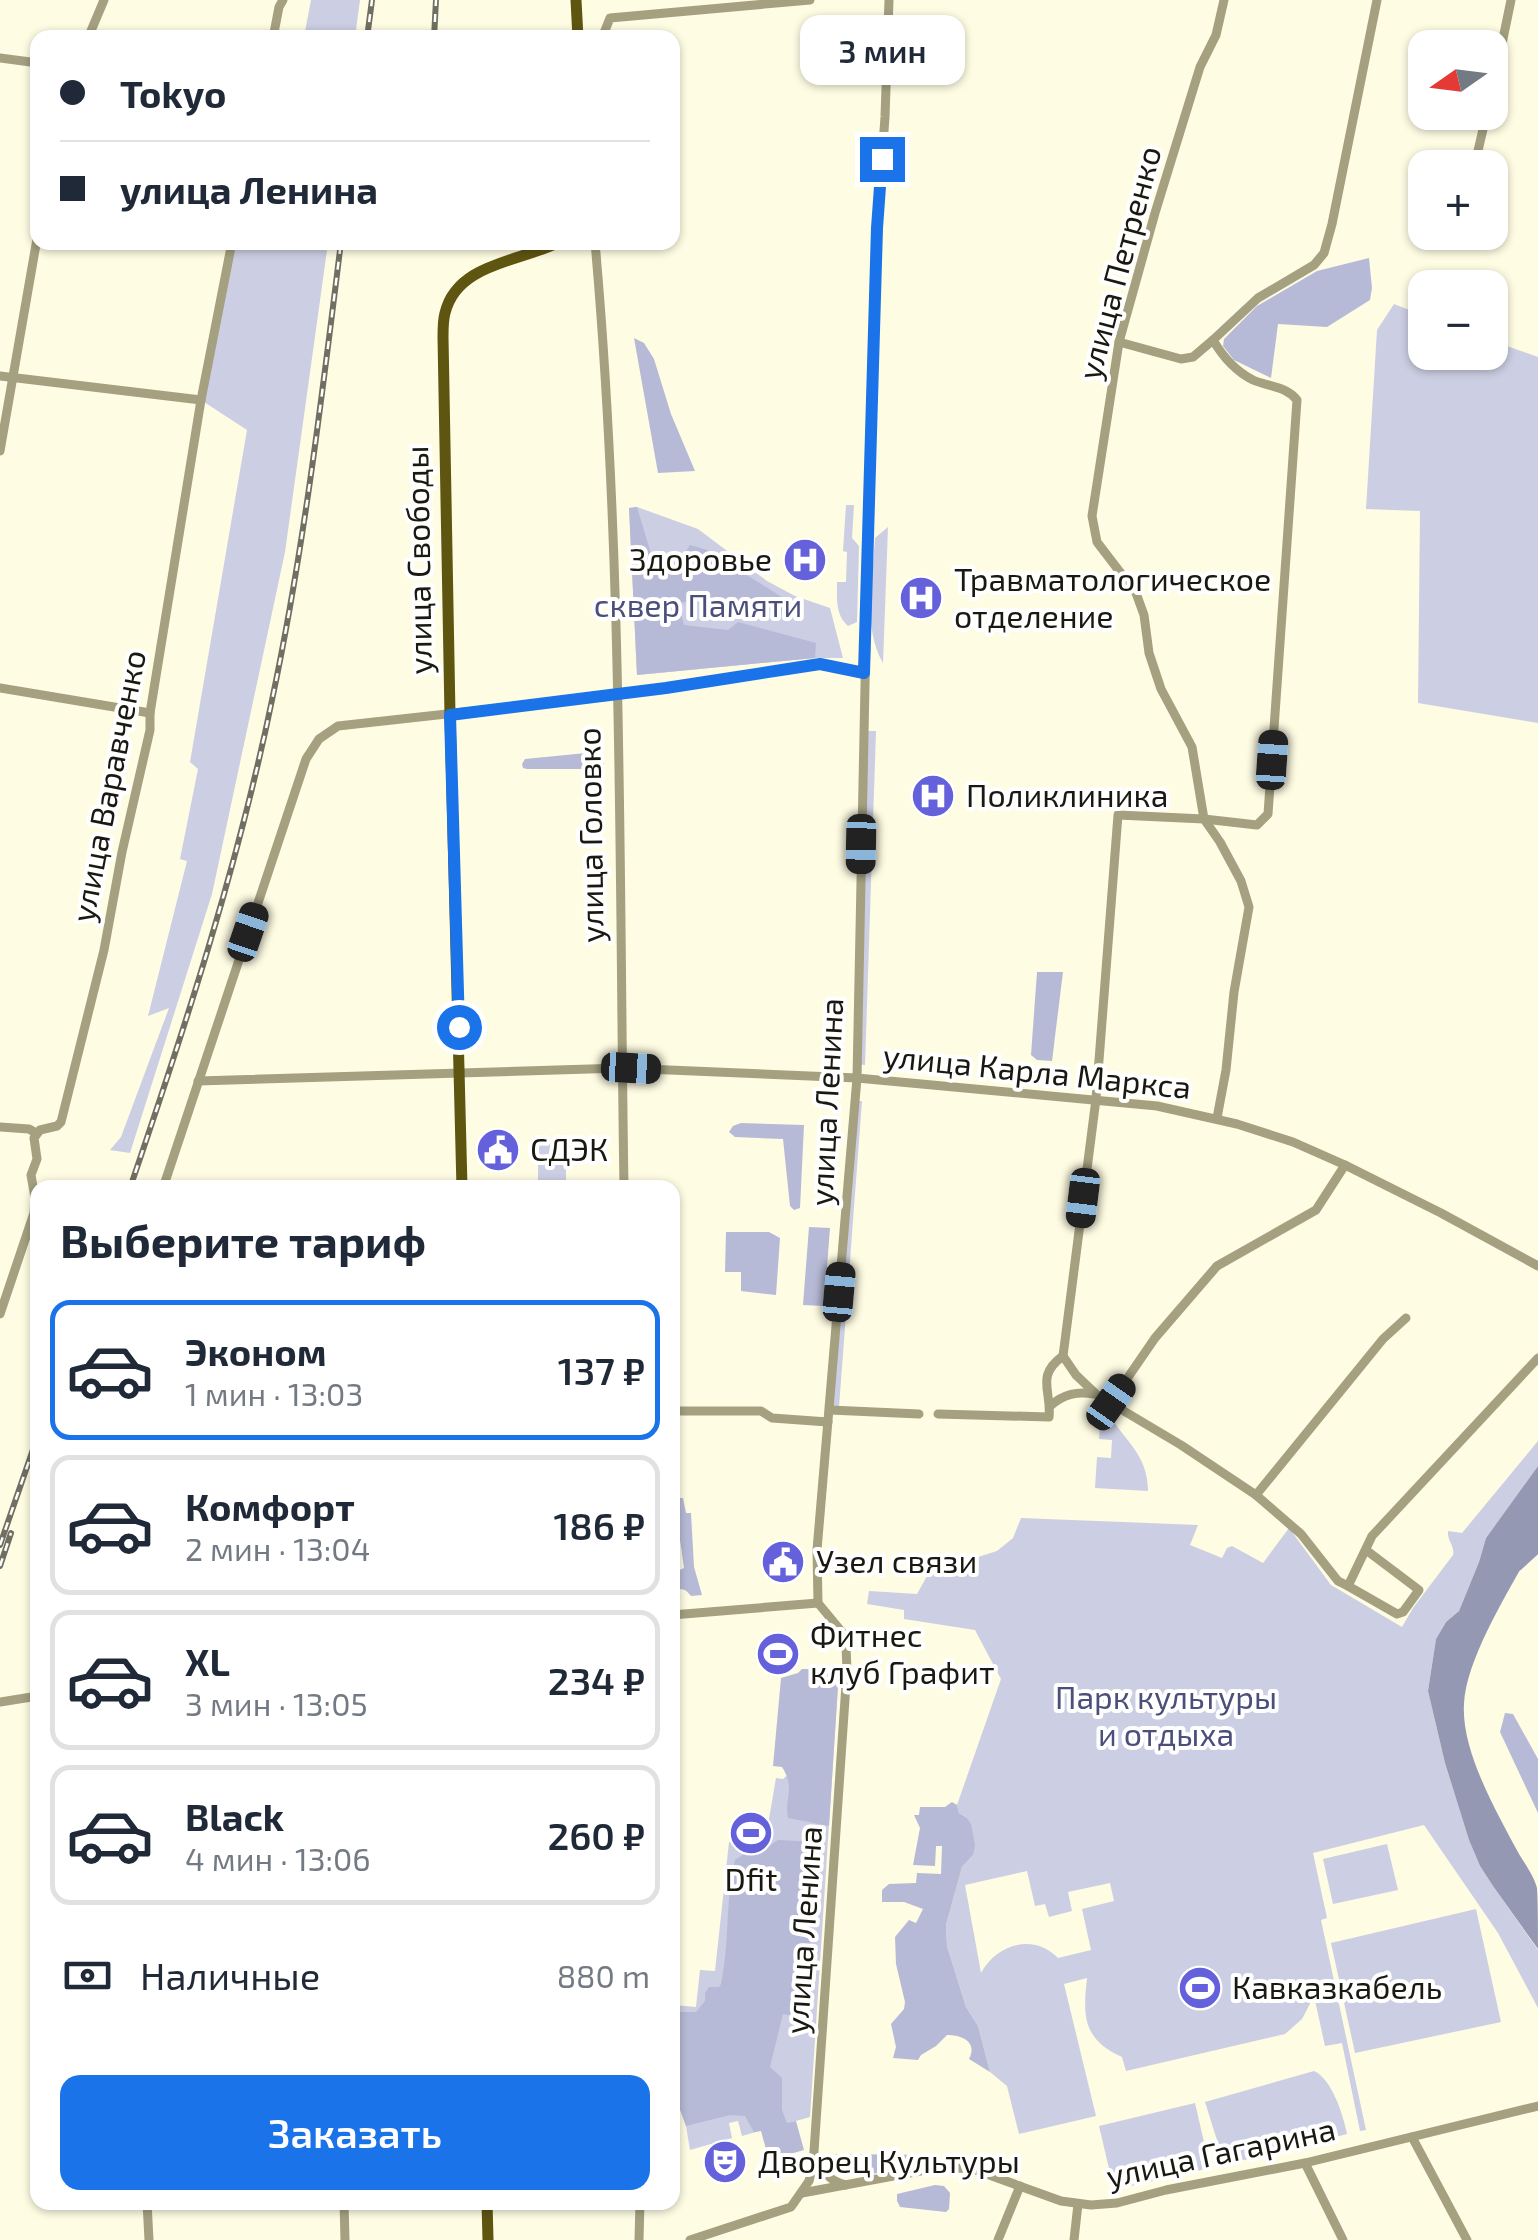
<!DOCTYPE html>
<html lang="ru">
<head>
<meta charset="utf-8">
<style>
  :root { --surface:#fff; --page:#f6f6f7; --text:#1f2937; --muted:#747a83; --line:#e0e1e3; --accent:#1a73e8 }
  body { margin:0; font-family:"Exo 2",sans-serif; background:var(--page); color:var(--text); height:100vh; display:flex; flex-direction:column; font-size:38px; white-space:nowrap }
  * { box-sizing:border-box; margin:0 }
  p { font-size:32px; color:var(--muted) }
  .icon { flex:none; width:55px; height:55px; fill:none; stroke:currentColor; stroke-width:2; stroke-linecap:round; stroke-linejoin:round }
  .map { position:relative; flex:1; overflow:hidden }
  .side { position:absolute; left:30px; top:1180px; width:650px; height:1030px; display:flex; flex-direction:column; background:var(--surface); border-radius:20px; box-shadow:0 2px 8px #0004 }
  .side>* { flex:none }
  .hud { position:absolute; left:30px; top:30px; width:650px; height:220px; border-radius:20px; box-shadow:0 2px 8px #0004; display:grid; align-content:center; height:220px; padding:0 30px; background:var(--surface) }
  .needle { width:65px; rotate:256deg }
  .buttons { position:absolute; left:1408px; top:30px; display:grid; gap:20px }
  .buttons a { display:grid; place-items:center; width:100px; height:100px; border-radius:20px; background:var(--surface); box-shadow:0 2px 8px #0004; font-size:50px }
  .end { position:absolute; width:45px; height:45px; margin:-22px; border:12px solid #1a73e8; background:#fff; box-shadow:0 0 0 5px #fff }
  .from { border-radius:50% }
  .bubble { position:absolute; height:70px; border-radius:20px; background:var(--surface); box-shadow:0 2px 8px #0004; font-size:32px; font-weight:600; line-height:70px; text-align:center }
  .car { position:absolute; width:30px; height:60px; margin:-30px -15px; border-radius:12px; box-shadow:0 0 8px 2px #0007; background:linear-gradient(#222 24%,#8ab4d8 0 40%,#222 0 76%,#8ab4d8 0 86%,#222 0) }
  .hud b { display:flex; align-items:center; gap:35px; height:95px; font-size:38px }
  .hud b+b { border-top:2px solid var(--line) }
  .hud i { width:25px; height:25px; background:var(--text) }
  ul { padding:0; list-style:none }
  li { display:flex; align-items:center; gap:30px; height:140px; margin:0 20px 15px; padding:0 10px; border:5px solid var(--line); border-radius:20px }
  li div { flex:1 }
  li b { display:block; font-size:38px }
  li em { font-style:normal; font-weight:600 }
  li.on { border-color:var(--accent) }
  li>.icon { width:90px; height:90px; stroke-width:1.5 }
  h2 { padding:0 30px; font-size:45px; line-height:120px }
  .pay { display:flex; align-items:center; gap:25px; height:110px; padding:0 30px; font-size:38px }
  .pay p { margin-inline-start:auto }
  .button { display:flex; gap:20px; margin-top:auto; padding:20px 30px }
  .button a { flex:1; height:115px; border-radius:20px; background:var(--accent); color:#fff; font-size:40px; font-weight:600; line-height:115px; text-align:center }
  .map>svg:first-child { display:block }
</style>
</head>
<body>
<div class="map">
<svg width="1538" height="2240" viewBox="0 0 1538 2240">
  <rect width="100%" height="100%" fill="#fefce3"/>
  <g fill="#cccee3" fill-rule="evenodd">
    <polygon points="311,0 360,0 355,37 304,37"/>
    <polygon points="232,243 328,243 285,552 212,894 130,1153 110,1150 121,1137 169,1008 148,1016 187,861 180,859 198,769 190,762 247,430 201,400"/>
    <polygon points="1394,304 1425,316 1425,352 1490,352 1490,340 1538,357 1538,723 1418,703 1420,511 1366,509 1377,330"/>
    <path d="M846,505H854L852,538L859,546L857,622L848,626C835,615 837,598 837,582H846L847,552L843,551Z"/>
    <polygon points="637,507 698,529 767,581 795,596 830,608 843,658 815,658 637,675 629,508"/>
    <path d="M888,527L883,663C862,626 873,578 875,538Z"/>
    <polygon points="863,731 876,731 865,1065 857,1064"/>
    <polygon points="855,1101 862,1101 839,1407 830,1406"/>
    <rect x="538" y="1143" width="28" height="44"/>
    <path d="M1101,1410L1108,1412C1124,1441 1148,1454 1148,1491L1095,1488L1097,1457L1111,1458L1112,1440L1099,1439Z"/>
    <path d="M1538,1441V1466L1486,1538L1479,1562L1459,1611L1446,1622L1436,1639L1428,1691L1445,1763L1469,1840L1480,1866L1493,1886L1538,1950V2008L1498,1933L1424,1825L1313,1853L1327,1918L1321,1920L1366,2130L1360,2131L1342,2043L1325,2046L1314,1996L1302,2019L1285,2034L1126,2071L1122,2057C1082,2039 1083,2015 1087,1978L1064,1984L1096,2116L1019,2134L1007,2086L990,2072L978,2026L966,2007L947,1946L946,1925L962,1867L973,1855L967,1818L959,1813L957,1805L1001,1679L975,1630L904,1619V1610L867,1604L869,1591L917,1594L927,1576L940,1569L997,1551L1013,1538L1021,1518L1198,1525L1190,1545L1222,1558L1227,1548L1232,1546L1263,1563L1289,1528L1331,1585L1402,1627L1413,1608L1453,1555C1455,1546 1447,1541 1448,1531L1462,1533ZM1027,1871L1035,1906L1045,1904L1049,1917L1072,1911L1068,1892L1110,1883L1114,1901L1082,1909L1091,1950L1058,1958C1033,1933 997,1944 981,1973L965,1885Z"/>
    <polygon points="802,1669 839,1670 810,2117 742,2136 738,2121 729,2123 732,2138 690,2150 686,2126 678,2104 673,2106 673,2005 696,2007 700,1970 715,1971 729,1842 764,1848 776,1778 783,1779 791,1772"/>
    <polygon points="1387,1844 1398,1890 1333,1904 1323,1859"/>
    <polygon points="1476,1909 1501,2022 1355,2053 1331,1943"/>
    <path d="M1314,2071C1332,2079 1343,2115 1347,2134L1228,2164L1221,2153L1205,2102Z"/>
    <polygon points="1195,2103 1210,2168 1114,2190 1099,2126"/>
  </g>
  <g fill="#b7bad6">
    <polygon points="1369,258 1372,288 1370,300 1327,327 1278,324 1271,378 1234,360 1223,346 1224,339 1257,306 1317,271"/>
    <polygon points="634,338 644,343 654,359 671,414 695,471 658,473"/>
    <polygon points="637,507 652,557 681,559 690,545 707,550 796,606 787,612 758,610 707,600 678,603 684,625 728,630 738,622 816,643 815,658 637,675 629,508"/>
    <polygon points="586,753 601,753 604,758 604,777 598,781 593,781 583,769 527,769 523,768 522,764 525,759"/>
    <polygon points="1037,972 1063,972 1052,1061 1037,1060 1031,1055"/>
    <polygon points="741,1123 804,1125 800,1208 794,1210 790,1206 783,1139 735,1137 729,1132 733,1126"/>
    <polygon points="809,1227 830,1228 824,1306 803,1305"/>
    <polygon points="726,1232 769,1232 780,1238 776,1295 741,1291 741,1272 725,1272"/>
    <path d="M674,1498H683L686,1513H691L694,1567L702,1595L691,1596C686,1590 683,1587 675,1591L673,1597V1573L684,1568Z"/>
    <path d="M802,1669L839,1670L829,1826L788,1818C784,1797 796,1789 782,1767L773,1766L781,1678L798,1673Z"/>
    <polygon points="1505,1713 1513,1714 1538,1759 1538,1813 1500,1732"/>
    <path d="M952,1802L957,1805L959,1813L967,1818L971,1824L975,1845L973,1855L962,1867L946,1925L947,1946L966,2007L978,2026L990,2072L969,2059C978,2042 962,2035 947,2035L936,2046L921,2055L918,2060L893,2058L896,2047L891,2024L904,2009L905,2002L896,1964L895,1937L909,1920L916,1923L923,1909L904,1902H882V1890L889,1884L916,1883L917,1873L941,1874L942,1846H936L935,1866L913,1865L920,1828L914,1815H919L920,1807H945Z"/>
    <path d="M778,1840L815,1842L807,2019L783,2014L770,2067L782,2078V2110L787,2123L796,2121L804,2150L769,2160L761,2131L754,2132L745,2116L730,2115L686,2126L678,2104L673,2106L672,2012H696L705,2001V1993L709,1987H719L721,1984C730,1943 725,1900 735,1860L749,1851L758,1853Z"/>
    <polygon points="835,2154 933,2155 935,2162 924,2162 864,2176 861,2165"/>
    <polygon points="935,2185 944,2186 950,2193 949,2209 946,2212 900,2207 897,2201 897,2194"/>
  </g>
  <path fill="#9598b3" d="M1538,1466V1542L1531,1550C1509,1591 1466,1658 1464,1704C1461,1751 1497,1813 1519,1854C1525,1864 1534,1876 1537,1888C1538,1903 1538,1932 1538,1949L1493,1886L1480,1866L1469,1840L1445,1763L1428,1691L1436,1639L1446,1622L1459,1611L1479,1562L1486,1538Z"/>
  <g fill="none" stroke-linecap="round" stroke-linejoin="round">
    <polyline stroke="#9598b3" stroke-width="18" points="1515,1563 1538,1542"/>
    <g stroke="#a4a080" stroke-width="9">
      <polyline points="88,38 104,0"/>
      <polyline points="273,38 279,7 283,0"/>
      <polyline points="602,38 610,18 810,0"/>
      <polyline points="0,58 38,63"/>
      <polyline points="1490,102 1511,0"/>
      <polyline points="1474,168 1487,112"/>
      <path d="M595,242C623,556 619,873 624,1188"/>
      <polyline points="1119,342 1181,359 1193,357 1213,340"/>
      <polyline points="0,376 201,400"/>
      <polyline points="0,451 38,233"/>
      <polyline points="0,688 150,713"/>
      <polyline points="198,1081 622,1068 857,1078 1157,1106 1237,1124 1293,1142 1345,1165 1441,1213 1538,1266"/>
      <polyline points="1217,1118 1226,1070 1234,992 1249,907 1241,881 1220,842 1204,819 1192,747 1161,689 1149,653 1144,615 1136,593 1097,542 1092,516 1119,342 1155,213 1200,67 1216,35 1224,0"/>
      <polyline points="0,1127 29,1129 36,1133"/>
      <polyline points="163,1188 306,759 319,739 338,726 609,696 820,664 864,673"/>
      <polyline points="0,1314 34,1213 35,1198 31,1175 37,1159 34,1138 40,1130 57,1126 61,1122 104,950 122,852 150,730 150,713 201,400 232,242"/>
      <path d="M1063,1356L1096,1099L1118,815L1204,819L1257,825L1268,814L1297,400C1286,386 1269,387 1253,380C1235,371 1223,357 1213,340L1258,298L1314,265L1324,253L1332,224L1377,0"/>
      <polyline points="1063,1356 1076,1375 1097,1395 1181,1445 1256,1495 1301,1534 1338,1581 1348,1586 1372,1536 1538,1358"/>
      <polyline points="1111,1402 1155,1338 1217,1266 1316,1210 1345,1165"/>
      <path d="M1050,1406C1064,1394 1077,1391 1094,1394"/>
      <polyline points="830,1410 919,1414"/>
      <polyline points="672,1411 761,1411 772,1418 828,1422"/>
      <path d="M938,1414L1049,1417C1052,1391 1035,1376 1063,1356"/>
      <polyline points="1256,1495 1383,1339 1406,1318"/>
      <polyline points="1348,1586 1397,1614 1403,1612 1419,1590 1366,1550"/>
      <polyline points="672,1615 818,1603"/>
      <polyline points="0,1702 38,1696"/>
      <polyline points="1412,2137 1467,2240"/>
      <path d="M814,2157C820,2170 831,2182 846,2185"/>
      <polyline points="1305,2163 1343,2240"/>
      <polyline points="802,2193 931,2169 970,2168 1061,2201 1091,2205 1117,2203 1166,2190 1305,2163 1538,2106"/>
      <polyline points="147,2202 149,2240"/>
      <polyline points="344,2202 345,2240"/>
      <polyline points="639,2240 640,2202"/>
      <polyline points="690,2240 791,2207 809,2181 813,2166 847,1670 846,1647 842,1632 818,1603 817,1550 857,1078 870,440 877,228 885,117 889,0"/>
      <polyline points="998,2240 1020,2186"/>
      <polyline points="1074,2240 1078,2204"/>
    </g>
    <g stroke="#5e5511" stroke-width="11">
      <polyline points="576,0 578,38"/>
      <path d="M462,1188L450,715L443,337C443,329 443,320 445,313C457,263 520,262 559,242"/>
      <polyline points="487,2202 488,2240"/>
    </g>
    <g stroke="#716f61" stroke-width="6">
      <g id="rail">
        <polyline points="367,38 372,0"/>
        <polyline points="434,38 436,0"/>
        <path d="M130,1188C185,1027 238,866 272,700C304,549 322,395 341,242"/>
        <polyline points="0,1545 38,1435"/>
        <polyline points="0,1566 11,1533"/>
      </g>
    </g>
    <use href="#rail" stroke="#fff" stroke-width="2.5" stroke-dasharray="8" stroke-linecap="butt"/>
  </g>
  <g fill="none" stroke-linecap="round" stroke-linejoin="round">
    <polyline stroke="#1a73e8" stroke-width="12" points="459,1027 450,715 666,688 820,664 864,673 877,228 882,159"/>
  </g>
  <defs>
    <g id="hospital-disc" transform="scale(2.25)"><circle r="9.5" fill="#6461da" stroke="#fff"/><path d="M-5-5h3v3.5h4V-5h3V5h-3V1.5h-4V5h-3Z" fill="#fff"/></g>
    <g id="civic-disc" transform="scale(2.25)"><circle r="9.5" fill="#6461da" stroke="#fff"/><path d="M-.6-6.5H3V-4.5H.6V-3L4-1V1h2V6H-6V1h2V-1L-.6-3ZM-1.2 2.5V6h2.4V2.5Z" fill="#fff"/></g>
    <g id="stadium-disc" transform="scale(2.25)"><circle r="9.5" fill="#6461da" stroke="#fff"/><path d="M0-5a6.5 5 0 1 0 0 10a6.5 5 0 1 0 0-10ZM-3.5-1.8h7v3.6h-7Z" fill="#fff"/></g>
    <g id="theatre-disc" transform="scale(2.25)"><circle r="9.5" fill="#6461da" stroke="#fff"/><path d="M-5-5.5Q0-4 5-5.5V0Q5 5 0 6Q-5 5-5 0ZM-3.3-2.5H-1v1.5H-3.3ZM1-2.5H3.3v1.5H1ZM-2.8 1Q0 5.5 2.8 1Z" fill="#fff"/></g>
  </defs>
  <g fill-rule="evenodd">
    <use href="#hospital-disc" x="805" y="560"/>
    <use href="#hospital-disc" x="921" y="598"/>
    <use href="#hospital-disc" x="933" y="796"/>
    <use href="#civic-disc" x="498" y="1150"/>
    <use href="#civic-disc" x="783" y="1562"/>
    <use href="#stadium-disc" x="778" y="1654"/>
    <use href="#stadium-disc" x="751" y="1833"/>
    <use href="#stadium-disc" x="1200" y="1988"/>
    <use href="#theatre-disc" x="725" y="2162"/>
  </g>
  <g text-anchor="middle" stroke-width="8" stroke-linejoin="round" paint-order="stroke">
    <g font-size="32" fill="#1a1911" stroke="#fff">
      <text transform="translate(1120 263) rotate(-75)" y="11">улица Петренко</text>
      <text transform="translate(419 560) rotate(-91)" y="11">улица Свободы</text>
      <text transform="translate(109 786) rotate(-79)" y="11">улица Варавченко</text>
      <text transform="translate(591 835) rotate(-91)" y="11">улица Головко</text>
      <text transform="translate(1037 1072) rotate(6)" y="11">улица Карла Маркса</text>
      <text transform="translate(827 1102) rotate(-87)" y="11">улица Ленина</text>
      <text transform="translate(804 1930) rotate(-86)" y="11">улица Ленина</text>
      <text transform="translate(1221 2153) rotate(-12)" y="11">улица Гагарина</text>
    </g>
    <g font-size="32" fill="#1a1911" stroke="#fff" text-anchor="start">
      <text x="772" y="571" text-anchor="end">Здоровье</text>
      <text x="954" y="591">Травматологическое<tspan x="954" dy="37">отделение</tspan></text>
      <text x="966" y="807">Поликлиника</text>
      <text x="530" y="1161">СДЭК</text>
      <text x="816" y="1573">Узел связи</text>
      <text x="810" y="1647">Фитнес<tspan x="810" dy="37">клуб Графит</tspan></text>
      <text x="751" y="1891" text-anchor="middle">Dfit</text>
      <text x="1232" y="1999">Кавказкабель</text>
      <text x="758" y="2173">Дворец Культуры</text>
    </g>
    <g font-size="32" fill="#4c4f7a" stroke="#fff">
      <text x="698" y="617">сквер Памяти</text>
      <text x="1166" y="1709">Парк культуры<tspan x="1166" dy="37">и отдыха</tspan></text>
    </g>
  </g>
</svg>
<div class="buttons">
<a><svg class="needle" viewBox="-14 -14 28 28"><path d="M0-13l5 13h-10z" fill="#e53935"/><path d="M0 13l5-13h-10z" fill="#747a83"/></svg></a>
<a>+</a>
<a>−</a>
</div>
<i class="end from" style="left:459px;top:1027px"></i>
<i class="end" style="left:882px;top:159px"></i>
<div class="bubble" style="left:800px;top:15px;width:165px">3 мин</div>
<i class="car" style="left:1272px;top:760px;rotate:4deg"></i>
<i class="car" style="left:861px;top:844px;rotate:181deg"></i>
<i class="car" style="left:248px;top:932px;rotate:19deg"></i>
<i class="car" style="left:631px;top:1068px;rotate:93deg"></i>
<i class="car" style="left:1083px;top:1198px;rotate:187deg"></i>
<i class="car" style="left:839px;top:1292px;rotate:5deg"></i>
<i class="car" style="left:1111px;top:1402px;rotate:35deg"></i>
<div class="hud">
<b><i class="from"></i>Tokyo</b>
<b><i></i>улица Ленина</b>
</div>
<section class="side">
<h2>Выберите тариф</h2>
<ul>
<li class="on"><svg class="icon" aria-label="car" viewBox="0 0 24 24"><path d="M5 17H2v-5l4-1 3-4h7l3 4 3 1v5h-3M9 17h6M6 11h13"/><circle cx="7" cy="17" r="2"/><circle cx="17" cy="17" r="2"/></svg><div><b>Эконом</b><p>1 мин · 13:03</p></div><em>137 ₽</em></li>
<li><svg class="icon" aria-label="car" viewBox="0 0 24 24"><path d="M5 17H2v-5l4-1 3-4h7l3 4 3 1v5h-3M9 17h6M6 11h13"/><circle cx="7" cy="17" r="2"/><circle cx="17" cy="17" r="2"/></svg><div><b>Комфорт</b><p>2 мин · 13:04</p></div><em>186 ₽</em></li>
<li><svg class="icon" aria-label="car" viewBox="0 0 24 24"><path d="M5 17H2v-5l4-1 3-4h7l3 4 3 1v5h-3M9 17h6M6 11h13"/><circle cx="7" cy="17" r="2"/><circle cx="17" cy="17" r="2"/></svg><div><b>XL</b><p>3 мин · 13:05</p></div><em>234 ₽</em></li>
<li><svg class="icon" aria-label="car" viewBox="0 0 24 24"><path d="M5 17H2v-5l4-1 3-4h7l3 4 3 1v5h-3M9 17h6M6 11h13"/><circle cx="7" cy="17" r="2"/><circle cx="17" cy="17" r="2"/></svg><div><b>Black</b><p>4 мин · 13:06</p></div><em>260 ₽</em></li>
</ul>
<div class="pay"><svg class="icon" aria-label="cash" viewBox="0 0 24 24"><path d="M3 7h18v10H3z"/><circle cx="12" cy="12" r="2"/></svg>Наличные<p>880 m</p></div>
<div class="button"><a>Заказать</a></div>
</section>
</div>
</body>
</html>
